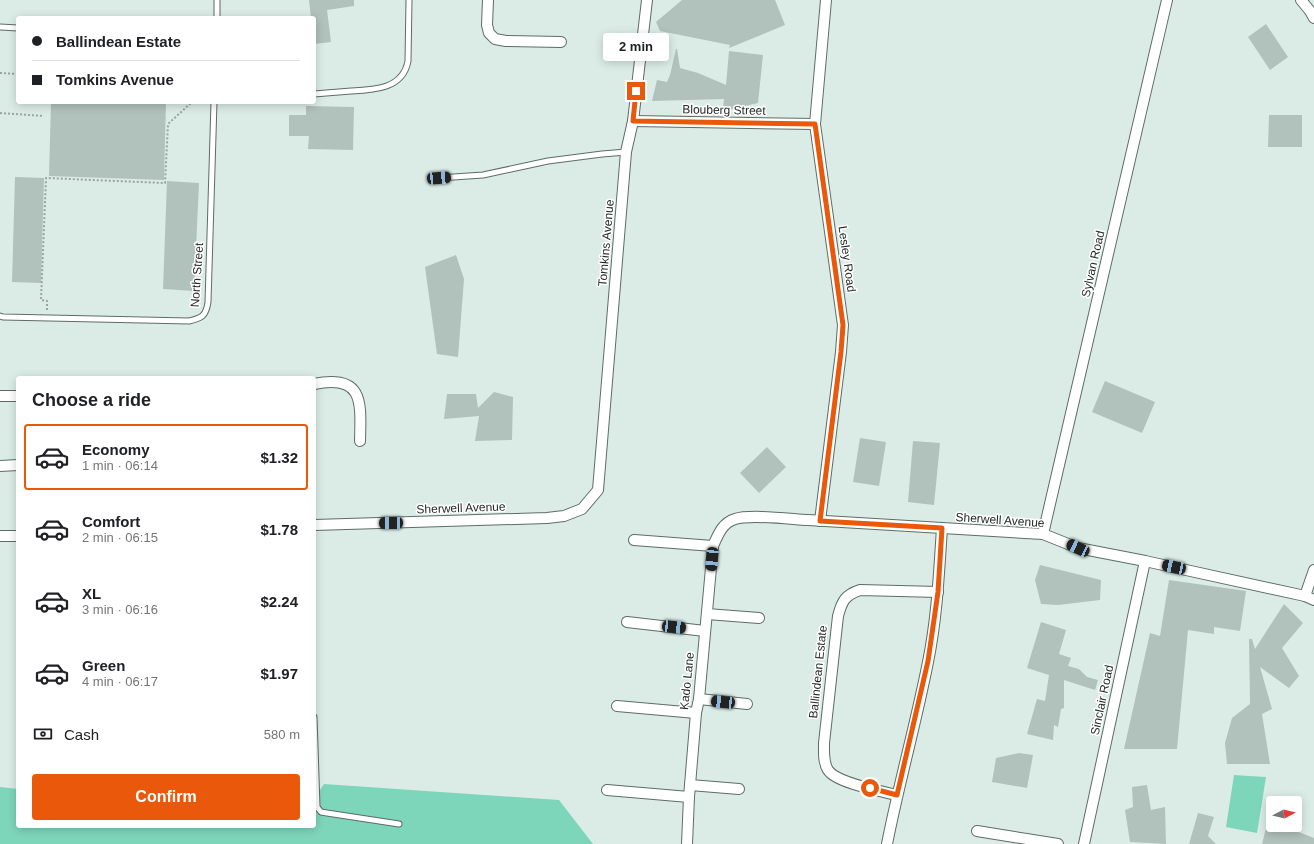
<!DOCTYPE html>
<html lang="en">
<head>
<meta charset="utf-8">
<style>
  :root { --surface:#fff; --page:#f6f6f6; --text:#202124; --muted:#757577; --line:#e0e0e0; --accent:#ea580c }
  body { margin:0; font-family:Helvetica,sans-serif; background:var(--page); color:var(--text); height:100vh; display:flex; flex-direction:column; font-size:15px; white-space:nowrap }
  * { box-sizing:border-box; margin:0 }
  p { font-size:13px; color:var(--muted) }
  .icon { flex:none; width:22px; height:22px; fill:none; stroke:currentColor; stroke-width:2; stroke-linecap:round; stroke-linejoin:round }
  .map { position:relative; flex:1; overflow:hidden }
  .details { position:absolute; left:16px; top:376px; width:300px; height:452px; display:flex; flex-direction:column; background:var(--surface); border-radius:4px; box-shadow:0 2px 10px #0003 }
  .details>* { flex:none }
  .top-card { position:absolute; left:16px; top:16px; width:300px; height:88px; border-radius:4px; box-shadow:0 2px 10px #0003; display:grid; align-content:center; height:88px; padding:0 16px; background:var(--surface) }
  .needle { width:26px; rotate:83deg }
  .controls { position:absolute; left:1266px; top:796px; display:grid; gap:8px }
  .controls a { display:grid; place-items:center; width:36px; height:36px; border-radius:4px; background:var(--surface); box-shadow:0 2px 10px #0003; font-size:20px }
  .end { position:absolute; width:18px; height:18px; margin:-9px; border:5px solid #ea580c; background:#fff; box-shadow:0 0 0 2px #fff }
  .from { border-radius:50% }
  .bubble { position:absolute; height:28px; border-radius:4px; background:var(--surface); box-shadow:0 2px 10px #0003; font-size:13px; font-weight:800; line-height:28px; text-align:center }
  .car { position:absolute; width:12px; height:24px; margin:-12px -6px; border-radius:5px; box-shadow:0 0 3px 1px #0007; background:linear-gradient(#222 24%,#8ab4d8 0 40%,#222 0 76%,#8ab4d8 0 86%,#222 0) }
  .top-card b { display:flex; align-items:center; gap:14px; height:38px; font-size:15px }
  .top-card b+b { border-top:1px solid var(--line) }
  .top-card i { width:10px; height:10px; background:var(--text) }
  ul { padding:0; list-style:none }
  li { display:flex; align-items:center; gap:12px; height:66px; margin:0 8px 6px; padding:0 8px; border:2px solid transparent; border-radius:4px }
  li div { flex:1 }
  li b { display:block; font-size:15px }
  li em { font-style:normal; font-weight:800 }
  li.active { border-color:var(--accent) }
  li>.icon { width:36px; height:36px; stroke-width:1.5 }
  h2 { padding:0 16px; font-size:18px; line-height:48px }
  .pay { display:flex; align-items:center; gap:10px; height:44px; padding:0 16px; font-size:15px }
  .pay p { margin-inline-start:auto }
  .cta { display:flex; gap:8px; margin-top:auto; padding:8px 16px }
  .cta a { flex:1; height:46px; border-radius:4px; background:var(--accent); color:#fff; font-size:16px; font-weight:800; line-height:46px; text-align:center }
  .map>svg:first-child { display:block }
</style>
</head>
<body>
<div class="map">
<svg width="1314" height="844" viewBox="0 0 1314 844">
  <rect width="100%" height="100%" fill="#dbece6"/>
  <g fill="#7ed6ba">
    <polygon points="1234,775 1266,777 1257,833 1226,827"/>
    <polygon points="324,784 559,800 593,844 0,844 0,787 18,789 18,826 314,826 314,799"/>
  </g>
  <g fill="#b1c1bb">
    <polygon points="309,0 354,0 354,6 327,10 331,42 314,44 314,18 311,18"/>
    <polygon points="682,0 775,0 785,25 729,48 730,45 660,31 656,22"/>
    <polygon points="1266,24 1288,57 1270,70 1248,37"/>
    <polygon points="676,49 677,49 680,68 698,73 726,85 729,51 763,55 758,103 723,111 724,99 652,101 657,80 667,82 670,75"/>
    <polygon points="51,102 166,102 164,180 49,176"/>
    <polygon points="306,106 354,107 353,150 308,149 309,136 289,136 289,115 306,115"/>
    <polygon points="1269,115 1302,115 1302,147 1268,147"/>
    <polygon points="15,177 44,178 41,283 12,282"/>
    <polygon points="167,181 199,183 194,291 163,289"/>
    <polygon points="456,255 464,279 458,357 437,354 425,267"/>
    <polygon points="1105,381 1155,402 1142,433 1092,412"/>
    <polygon points="494,392 513,397 512,440 475,441 479,416 444,419 447,394 476,394 478,408"/>
    <polygon points="860,438 886,442 879,486 853,482"/>
    <polygon points="913,441 940,443 934,505 908,502"/>
    <polygon points="767,447 786,467 759,493 740,473"/>
    <polygon points="1040,565 1101,580 1100,600 1058,605 1041,604 1035,580"/>
    <polygon points="1169,580 1246,591 1240,631 1214,627 1214,634 1188,630 1177,749 1124,749 1150,633 1160,636"/>
    <polygon points="1284,604 1303,623 1282,648 1299,676 1289,688 1260,667 1272,709 1262,714 1270,764 1227,764 1225,743 1232,718 1250,704 1249,639 1252,639 1255,649"/>
    <polygon points="1041,622 1066,630 1059,654 1071,658 1068,666 1079,669 1087,677 1098,680 1095,690 1064,680 1064,708 1061,709 1058,727 1054,725 1053,740 1027,734 1037,699 1045,701 1049,675 1027,668"/>
    <polygon points="1019,753 1033,755 1027,788 992,782 996,758"/>
    <polygon points="1147,785 1151,810 1165,807 1166,844 1130,842 1125,810 1133,807 1132,787"/>
    <polygon points="1198,813 1214,817 1208,836 1216,844 1189,844"/>
    <polygon points="1286,827 1314,838 1314,844 1262,844 1266,828"/>
  </g>
  <g fill="none" stroke-linecap="round" stroke-linejoin="round">
    <g stroke="#5d6c67" stroke-width="7">
      <g id="service">
        <polyline points="217,18 217,0"/>
        <polyline points="0,27 18,28"/>
        <path d="M314,94C326,93 339,92 351,91C374,90 403,89 408,61L409,0"/>
        <polyline points="439,178 483,175 548,161 602,154 626,152"/>
        <path d="M0,316L3,317L189,321C202,318 206,316 208,302L214,102"/>
        <polyline points="314,717 317,807 321,812 327,813 399,824"/>
      </g>
    </g>
    <g stroke="#5d6c67" stroke-width="12">
      <g id="minor">
        <polyline points="488,0 487,25 489,33 495,39 506,41 561,42"/>
        <polyline points="1301,0 1310,11 1314,18"/>
        <polyline points="633,121 815,124"/>
        <path d="M314,384C364,374 361,402 360,441"/>
        <polyline points="0,396 18,396"/>
        <polyline points="0,466 18,465"/>
        <polyline points="820,521 841,352 843,325 815,124 826,0"/>
        <polyline points="314,525 547,518 564,516 582,509 598,490 626,152 633,121 647,0"/>
        <polyline points="1043,534 1167,0"/>
        <polyline points="0,536 18,536"/>
        <polyline points="634,540 713,546"/>
        <polyline points="1305,596 1314,570"/>
        <polyline points="707,614 759,618"/>
        <polyline points="627,622 705,631"/>
        <polyline points="699,699 747,704"/>
        <polyline points="617,706 696,713"/>
        <polyline points="690,785 739,789"/>
        <polyline points="607,790 689,797"/>
        <path d="M897,795C881,791 836,783 828,770C823,762 824,752 824,743L838,616C842,601 845,595 860,590L938,592"/>
        <polyline points="977,831 1058,844"/>
        <path d="M687,844L689,797L696,713L699,699L713,546C718,535 722,523 735,519C750,514 790,519 808,520C886,524 965,530 1043,534L1078,548L1145,561L1305,596L1314,600"/>
        <path d="M887,844C899,783 916,723 928,662C937,618 939,573 942,528"/>
        <polyline points="1084,844 1145,561"/>
      </g>
    </g>
    <g stroke="#97a49f" stroke-width="2" stroke-dasharray="2 2" stroke-linecap="butt">
      <polyline points="0,73 18,74"/>
      <polyline points="0,113 44,116"/>
      <polyline points="47,310 47,301 41,300 46,178 165,183 168,124 192,102"/>
    </g>
    <use href="#service" stroke="#fff" stroke-width="5"/>
    <use href="#minor" stroke="#fff" stroke-width="10"/>
  </g>
  <g fill="none" stroke-linecap="round" stroke-linejoin="round">
    <polyline stroke="#ea580c" stroke-width="5" points="636,91 633,121 815,124 843,325 841,352 820,521 942,528 938,592 928,661 897,795 870,788"/>
  </g>
  <g text-anchor="middle" stroke-width="3" stroke-linejoin="round" paint-order="stroke">
    <g font-size="12" fill="#242a28" stroke="#fff">
      <text transform="translate(724 110) rotate(1)" y="4">Blouberg Street</text>
      <text transform="translate(606 243) rotate(-85)" y="4">Tomkins Avenue</text>
      <text transform="translate(847 259) rotate(82)" y="4">Lesley Road</text>
      <text transform="translate(1093 264) rotate(-77)" y="4">Sylvan Road</text>
      <text transform="translate(197 275) rotate(-86)" y="4">North Street</text>
      <text transform="translate(461 508) rotate(-2)" y="4">Sherwell Avenue</text>
      <text transform="translate(1000 520) rotate(4)" y="4">Sherwell Avenue</text>
      <text transform="translate(818 672) rotate(-84)" y="4">Ballindean Estate</text>
      <text transform="translate(687 681) rotate(-84)" y="4">Kado Lane</text>
      <text transform="translate(1102 700) rotate(-78)" y="4">Sinclair Road</text>
    </g>
  </g>
</svg>
<div class="controls">
<a><svg class="needle" viewBox="-14 -14 28 28"><path d="M0-13l5 13h-10z" fill="#e53935"/><path d="M0 13l5-13h-10z" fill="#757577"/></svg></a>
</div>
<i class="end from" style="left:870px;top:788px"></i>
<i class="end" style="left:636px;top:91px"></i>
<div class="bubble" style="left:603px;top:33px;width:66px">2 min</div>
<i class="car" style="left:439px;top:178px;rotate:86deg"></i>
<i class="car" style="left:391px;top:523px;rotate:269deg"></i>
<i class="car" style="left:1078px;top:548px;rotate:295deg"></i>
<i class="car" style="left:712px;top:559px;rotate:185deg"></i>
<i class="car" style="left:1174px;top:567px;rotate:282deg"></i>
<i class="car" style="left:674px;top:627px;rotate:96deg"></i>
<i class="car" style="left:723px;top:702px;rotate:276deg"></i>
<div class="top-card">
<b><i class="from"></i>Ballindean Estate</b>
<b><i></i>Tomkins Avenue</b>
</div>
<section class="details">
<h2>Choose a ride</h2>
<ul>
<li class="active"><svg class="icon" aria-label="car" viewBox="0 0 24 24"><path d="M5 17H2v-5l4-1 3-4h7l3 4 3 1v5h-3M9 17h6M6 11h13"/><circle cx="7" cy="17" r="2"/><circle cx="17" cy="17" r="2"/></svg><div><b>Economy</b><p>1 min · 06:14</p></div><em>$1.32</em></li>
<li><svg class="icon" aria-label="car" viewBox="0 0 24 24"><path d="M5 17H2v-5l4-1 3-4h7l3 4 3 1v5h-3M9 17h6M6 11h13"/><circle cx="7" cy="17" r="2"/><circle cx="17" cy="17" r="2"/></svg><div><b>Comfort</b><p>2 min · 06:15</p></div><em>$1.78</em></li>
<li><svg class="icon" aria-label="car" viewBox="0 0 24 24"><path d="M5 17H2v-5l4-1 3-4h7l3 4 3 1v5h-3M9 17h6M6 11h13"/><circle cx="7" cy="17" r="2"/><circle cx="17" cy="17" r="2"/></svg><div><b>XL</b><p>3 min · 06:16</p></div><em>$2.24</em></li>
<li><svg class="icon" aria-label="car" viewBox="0 0 24 24"><path d="M5 17H2v-5l4-1 3-4h7l3 4 3 1v5h-3M9 17h6M6 11h13"/><circle cx="7" cy="17" r="2"/><circle cx="17" cy="17" r="2"/></svg><div><b>Green</b><p>4 min · 06:17</p></div><em>$1.97</em></li>
</ul>
<div class="pay"><svg class="icon" aria-label="cash" viewBox="0 0 24 24"><path d="M3 7h18v10H3z"/><circle cx="12" cy="12" r="2"/></svg>Cash<p>580 m</p></div>
<div class="cta"><a>Confirm</a></div>
</section>
</div>
</body>
</html>
